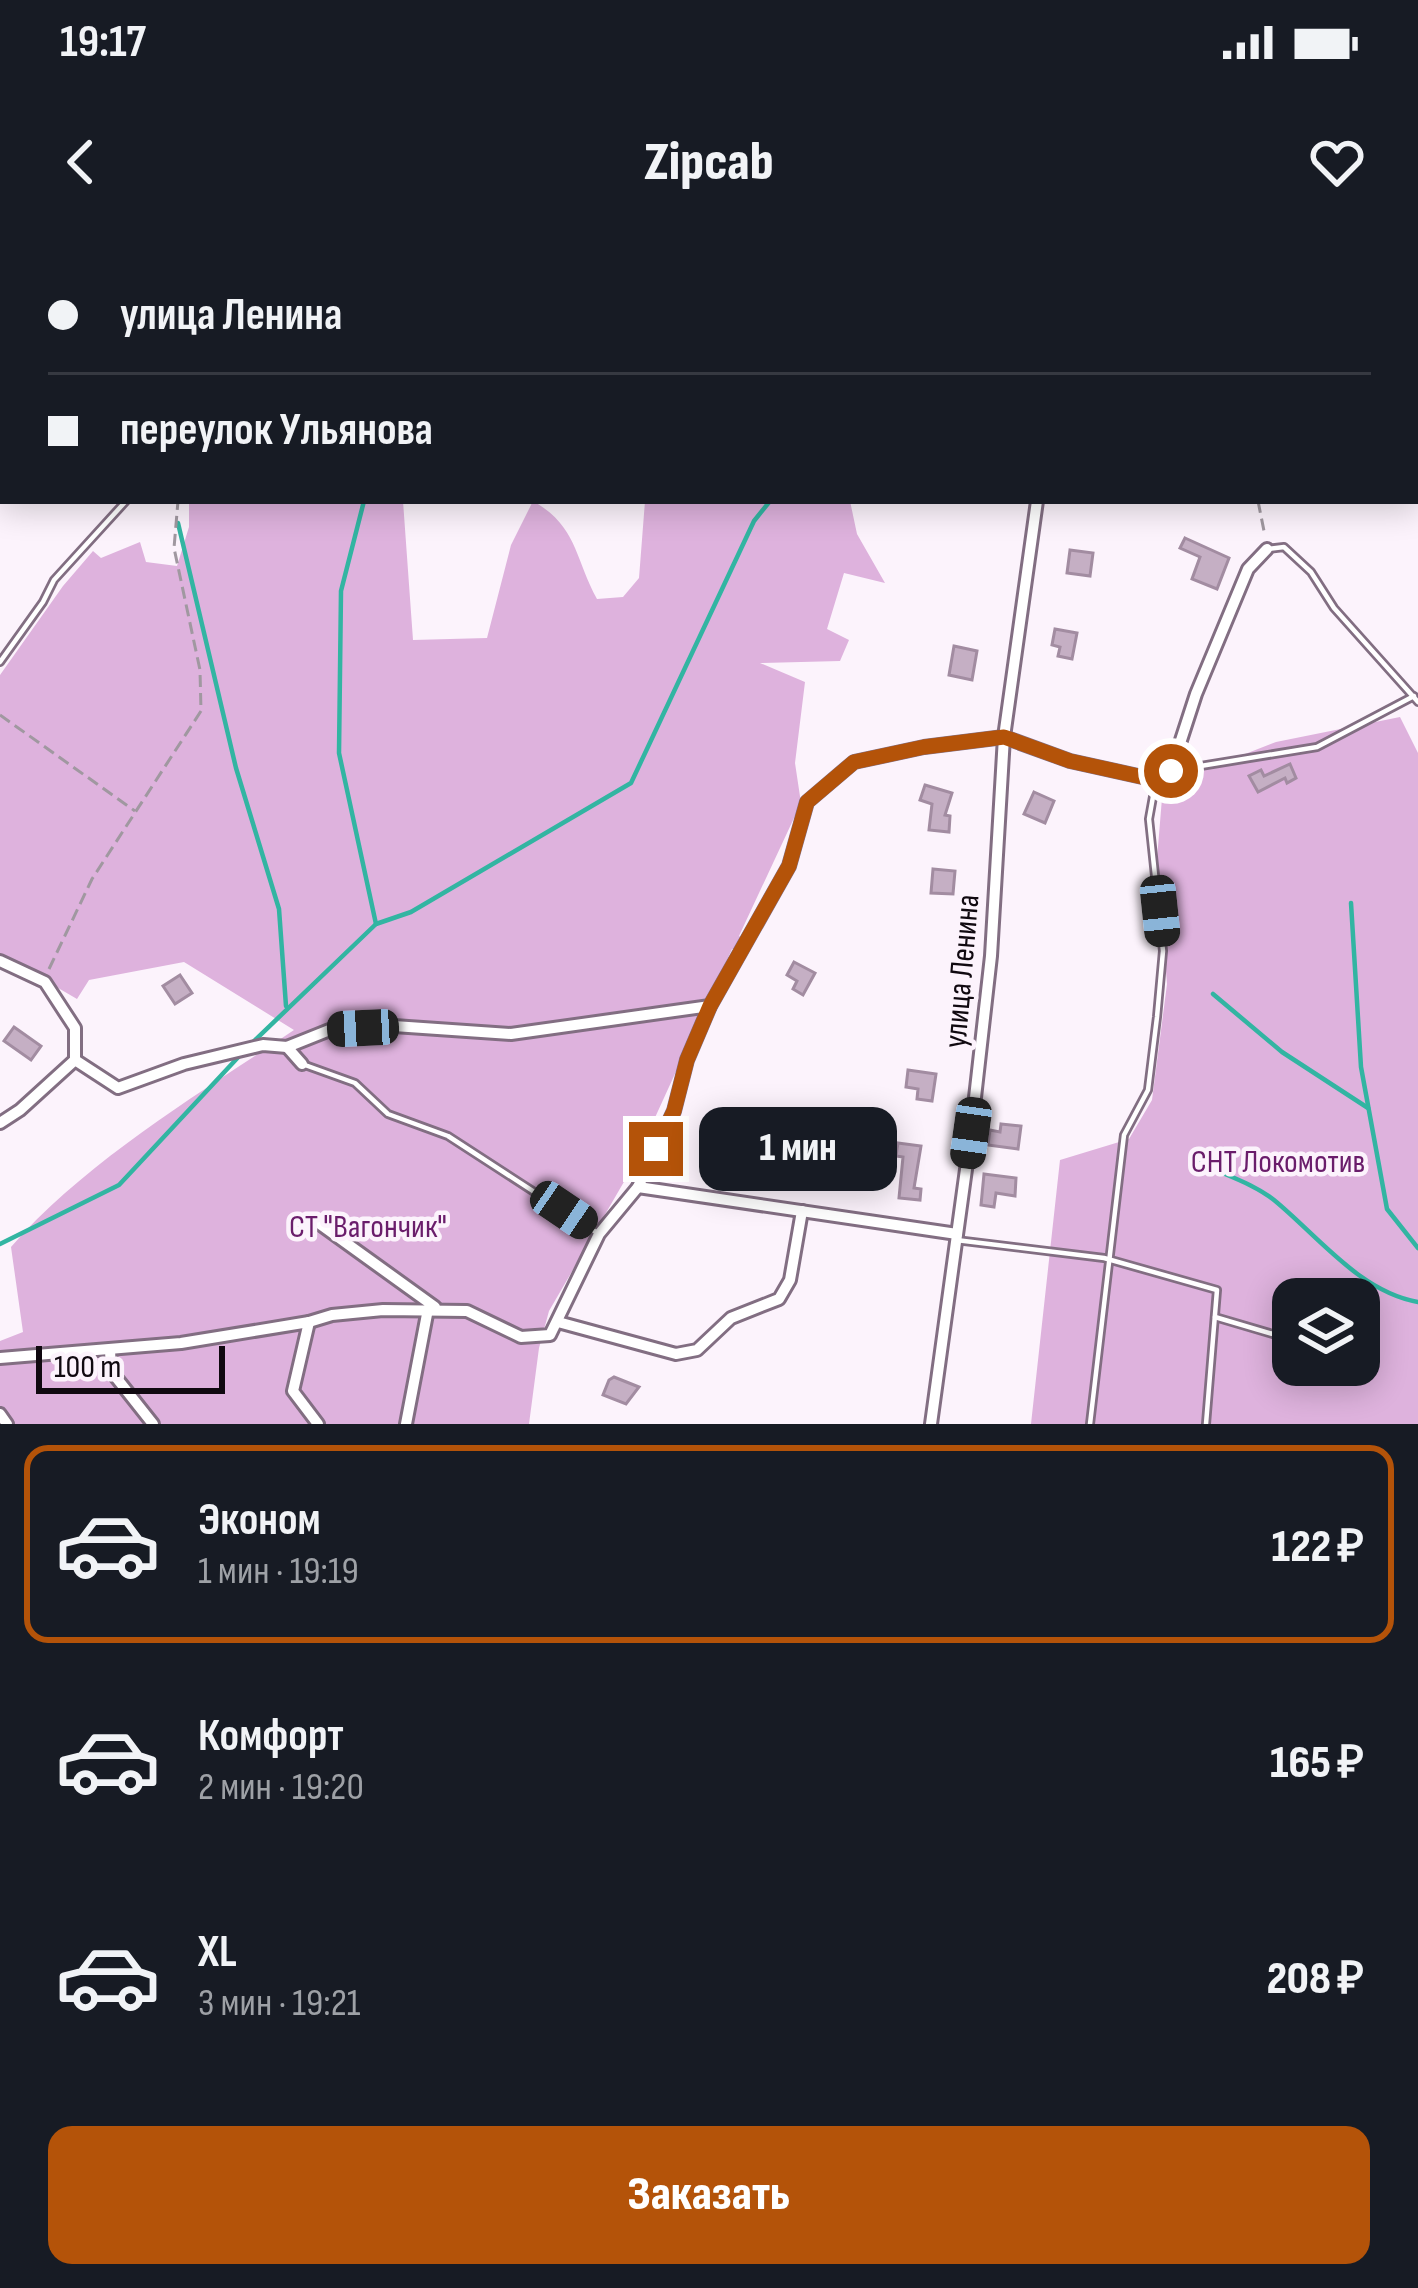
<!DOCTYPE html>
<html lang="ru">
<head>
<meta charset="utf-8">
<style>
  :root { --surface:#171b24; --page:#20242c; --text:#f1f3f6; --muted:#9ea1a6; --line:#363941; --accent:#b45309 }
  body { margin:0; font-family:"Sofia Sans Condensed",sans-serif; background:var(--page); color:var(--text); height:100vh; display:flex; flex-direction:column; font-size:45px; white-space:nowrap }
  * { box-sizing:border-box; margin:0 }
  p { font-size:39px; color:var(--muted) }
  .icon { flex:none; width:66px; height:66px; fill:none; stroke:currentColor; stroke-width:2; stroke-linecap:round; stroke-linejoin:round }
  .map { position:relative; height:1184px; overflow:hidden }
  .details { display:flex; flex-direction:column; background:var(--surface); flex:1 }
  .details>* { flex:none }
  .guide { position:absolute; left:0px; top:0px; width:1419px; height:264px; box-shadow:0 6px 30px #0003; display:grid; align-content:center; height:264px; padding:0 48px; background:var(--surface) }
  .controls { position:absolute; left:1272px; top:1038px; display:grid; gap:24px }
  .controls a { display:grid; place-items:center; width:108px; height:108px; border-radius:24px; background:var(--surface); box-shadow:0 6px 30px #0003; font-size:60px }
  .scale { position:absolute; left:36px; bottom:30px; width:189px; box-sizing:border-box; padding-left:12px; border:6px solid #100910; border-top:0; font-size:33px; line-height:42px; white-space:nowrap; color:#100910; -webkit-text-stroke:9px #fcf3fc; paint-order:stroke }
  .end { position:absolute; width:54px; height:54px; margin:-27px; border:15px solid #b45309; background:#fff; box-shadow:0 0 0 6px #fff }
  .from { border-radius:50% }
  .bubble { position:absolute; height:84px; border-radius:24px; background:var(--surface); box-shadow:0 6px 30px #0003; font-size:39px; font-weight:800; line-height:84px; text-align:center }
  .car { position:absolute; width:36px; height:72px; margin:-36px -18px; border-radius:15px; box-shadow:0 0 9px 3px #0007; background:linear-gradient(#222 24%,#8ab4d8 0 40%,#222 0 76%,#8ab4d8 0 86%,#222 0) }
  .guide b { display:flex; align-items:center; gap:42px; height:114px; font-size:45px }
  .guide b+b { border-top:3px solid var(--line) }
  .guide i { width:30px; height:30px; background:var(--text) }
  ul { padding:21px 0 0; list-style:none }
  li { display:flex; align-items:center; gap:36px; height:198px; margin:0 24px 18px; padding:0 24px; border:6px solid transparent; border-radius:24px }
  li div { flex:1 }
  li b { display:block; font-size:45px }
  li em { font-style:normal; font-weight:800 }
  li.current { border-color:var(--accent) }
  li>.icon { width:108px; height:108px; stroke-width:1.5 }
  .button { display:flex; gap:24px; margin-top:auto; padding:24px 48px }
  .button a { flex:1; height:138px; border-radius:24px; background:var(--accent); color:#fff; font-size:48px; font-weight:800; line-height:138px; text-align:center }
  .status { display:flex; justify-content:space-between; align-items:center; height:84px; padding:0 60px; background:var(--surface); direction:ltr }
  .status svg { height:33px; fill:currentColor }
  header { display:flex; justify-content:space-between; align-items:center; height:156px; padding:0 48px; background:var(--surface); font-size:54px; font-weight:800 }
  .map>svg:first-child { display:block }
</style>
</head>
<body>
<div class="status"><b>19:17</b><svg viewBox="0 0 49 12"><path d="M0 12V9h3v3zM5 12V6h3v6zM10 12V3h3v9zM15 12V0h3v12zM26 1h20v11H26zM47 4h2v5h-2z"/></svg></div>
<header><svg class="icon" aria-label="back" viewBox="0 0 24 24"><path d="M15 5l-7 7 7 7"/></svg>Zipcab<svg class="icon" aria-label="heart" viewBox="0 0 24 24"><path d="M12 20l-8-8c-3-5 5-10 8-4 3-6 11-1 8 4z"/></svg></header>
<div class="map">
<svg width="1418" height="1184" viewBox="0 0 1418 1184">
  <rect width="100%" height="100%" fill="#fcf3fc"/>
  <g fill="#deb2dd" fill-rule="evenodd">
    <path d="M189,261H403L413,400L487,398L511,305L533,261C578,287 574,317 597,359L623,357L639,338L645,261H850L857,294L885,343L844,333L827,389L849,400L840,421L760,423L805,442L795,523L801,563L739,696L744,700L737,709H732L722,731L725,734L710,757L632,928L549,1071L539,1108L529,1184H0V1101L23,1092L11,1007C87,920 199,854 294,790L184,722L89,740L77,759L0,714V435L63,346L93,311L101,318L140,302L146,322L177,326L189,287Z"/>
    <path d="M1400,477L1418,513V1184H1031L1060,920L1129,899L1152,860L1167,744L1157,619L1163,546L1276,502ZM1293,1059H1359V1125H1293Z"/>
  </g>
  <g fill="none" stroke-linecap="round" stroke-linejoin="round">
    <g stroke="#32b5a2" stroke-width="4.5">
      <polyline points="969,3 972,0"/>
      <polyline points="364,261 341,351 339,513 376,684"/>
      <polyline points="178,283 236,528 279,669 286,766"/>
      <polyline points="1351,663 1361,827 1387,969 1418,1008"/>
      <polyline points="1213,754 1282,812 1368,868"/>
      <polyline points="251,804 376,684 411,672 631,543 754,281 770,261"/>
      <path d="M1198,922C1222,934 1253,943 1274,960C1318,996 1360,1052 1418,1062"/>
      <polyline points="0,1004 119,945 243,812"/>
    </g>
  </g>
  <g fill="#c5afc4" stroke="#a28ca1" stroke-width="3">
    <polygon points="1185,298 1229,318 1217,349 1192,339 1200,317 1180,308"/>
    <polygon points="1070,310 1093,313 1090,336 1067,333"/>
    <polygon points="1055,389 1077,393 1072,419 1058,416 1060,407 1052,405"/>
    <polygon points="954,406 977,411 972,440 949,435"/>
    <polygon points="1290,524 1296,538 1287,543 1285,538 1258,552 1249,536 1261,530 1264,536"/>
    <polygon points="925,545 952,553 945,575 950,576 949,592 929,590 932,564 920,560"/>
    <polygon points="1034,552 1054,561 1045,583 1024,574"/>
    <polygon points="933,629 955,631 953,654 931,653"/>
    <polygon points="794,722 815,733 803,755 793,749 797,741 787,735"/>
    <polygon points="180,735 192,753 175,764 163,746"/>
    <polygon points="14,787 41,806 31,820 4,801"/>
    <polygon points="908,830 936,834 932,861 917,859 918,849 906,847"/>
    <polygon points="1001,884 1021,886 1018,909 988,905 990,890 1000,892"/>
    <polygon points="898,903 921,906 914,948 921,949 920,960 899,958 903,917 896,916"/>
    <polygon points="984,934 1016,938 1015,956 996,953 994,967 981,965"/>
    <polygon points="614,1137 639,1147 626,1164 603,1155 609,1140"/>
  </g>
  <g fill="none" stroke-linecap="round" stroke-linejoin="round">
    <g stroke="#826e82" stroke-width="10">
      <g id="lane">
        <polyline points="1267,309 1284,307 1311,332 1334,368 1418,462"/>
        <polyline points="0,422 43,362 54,340 126,261"/>
        <polyline points="1176,530 1317,507 1414,456"/>
        <polyline points="305,825 355,843 388,874 448,896 599,994"/>
        <polyline points="956,1000 1104,1018 1217,1050 1206,1184"/>
        <polyline points="1215,1077 1293,1100"/>
        <polyline points="1090,1184 1124,895 1148,850 1157,777 1163,711 1149,579 1156,540"/>
      </g>
    </g>
    <g stroke="#826e82" stroke-width="16">
      <g id="street">
        <polyline points="82,0 85,3"/>
        <polyline points="431,0 434,3"/>
        <polyline points="230,3 233,0"/>
        <polyline points="690,3 693,0"/>
        <polyline points="1054,3 1054,0"/>
        <polyline points="0,721 45,742 75,788 75,820 20,870 0,883"/>
        <polyline points="287,807 302,824"/>
        <polyline points="75,820 118,848 184,824 263,805 287,807 332,789 394,786 511,794 710,766"/>
        <polyline points="638,947 957,994"/>
        <polyline points="317,982 435,1067"/>
        <polyline points="309,1082 293,1151 318,1184"/>
        <polyline points="558,1082 676,1114 697,1110 731,1078 779,1059 790,1040 802,971"/>
        <polyline points="110,1110 111,1131 153,1184"/>
        <polyline points="0,1118 181,1103 309,1082 332,1075 383,1070 467,1071 521,1097 550,1095 599,994 638,947 674,871 687,820 710,766 789,626 807,562 854,522 924,507 1004,497 1070,521 1156,540 1171,531 1196,454 1248,329 1267,309"/>
        <polyline points="0,1174 7,1184"/>
        <polyline points="406,1184 428,1069"/>
        <polyline points="931,1184 971,893 991,716 1004,497 1037,261"/>
      </g>
    </g>
    <g stroke="#a098a0" stroke-width="3" stroke-dasharray="12 6" stroke-linecap="butt">
      <polyline points="754,0 761,3"/>
      <polyline points="1177,0 1178,3"/>
      <polyline points="0,127 3,129"/>
      <polyline points="1258,261 1265,296"/>
      <polyline points="0,475 135,571"/>
      <polyline points="49,729 92,639 201,471 200,430 174,308 178,261"/>
    </g>
    <use href="#lane" stroke="#fff" stroke-width="4.5"/>
    <use href="#street" stroke="#fff" stroke-width="10"/>
  </g>
  <g fill="none" stroke-linecap="round" stroke-linejoin="round">
    <polyline stroke="#b45309" stroke-width="15" points="656,909 674,871 687,820 710,766 789,626 807,562 854,522 924,507 1004,497 1070,521 1156,540 1171,531"/>
  </g>
  <g text-anchor="middle" stroke-width="9" stroke-linejoin="round" paint-order="stroke">
    <g font-size="33" fill="#100910" stroke="#fcf3fc">
      <text transform="translate(960 731) rotate(-85)" y="12">улица Ленина</text>
    </g>
    <g font-size="33" fill="#6a1d6b" stroke="#fcf3fc">
      <text x="1278" y="932">СНТ Локомотив</text>
      <text x="368" y="997">СТ "Вагончик"</text>
    </g>
  </g>
</svg>
<div class="controls">
<a><svg class="icon" aria-label="layers" viewBox="0 0 24 24"><path d="M12 4l9 5-9 5-9-5zM3 14l9 5 9-5"/></svg></a>
</div>
<div class="scale">100 m</div>
<i class="end from" style="left:1171px;top:531px"></i>
<i class="end" style="left:656px;top:909px"></i>
<div class="bubble" style="left:699px;top:867px;width:198px">1 мин</div>
<i class="car" style="left:1160px;top:671px;rotate:174deg"></i>
<i class="car" style="left:363px;top:788px;rotate:267deg"></i>
<i class="car" style="left:971px;top:893px;rotate:188deg"></i>
<i class="car" style="left:564px;top:970px;rotate:124deg"></i>
<div class="guide">
<b><i class="from"></i>улица Ленина</b>
<b><i></i>переулок Ульянова</b>
</div>
</div>
<section class="details">
<ul>
<li class="current"><svg class="icon" aria-label="car" viewBox="0 0 24 24"><path d="M5 17H2v-5l4-1 3-4h7l3 4 3 1v5h-3M9 17h6M6 11h13"/><circle cx="7" cy="17" r="2"/><circle cx="17" cy="17" r="2"/></svg><div><b>Эконом</b><p>1 мин · 19:19</p></div><em>122 ₽</em></li>
<li><svg class="icon" aria-label="car" viewBox="0 0 24 24"><path d="M5 17H2v-5l4-1 3-4h7l3 4 3 1v5h-3M9 17h6M6 11h13"/><circle cx="7" cy="17" r="2"/><circle cx="17" cy="17" r="2"/></svg><div><b>Комфорт</b><p>2 мин · 19:20</p></div><em>165 ₽</em></li>
<li><svg class="icon" aria-label="car" viewBox="0 0 24 24"><path d="M5 17H2v-5l4-1 3-4h7l3 4 3 1v5h-3M9 17h6M6 11h13"/><circle cx="7" cy="17" r="2"/><circle cx="17" cy="17" r="2"/></svg><div><b>XL</b><p>3 мин · 19:21</p></div><em>208 ₽</em></li>
</ul>
<div class="button"><a>Заказать</a></div>
</section>
</body>
</html>
